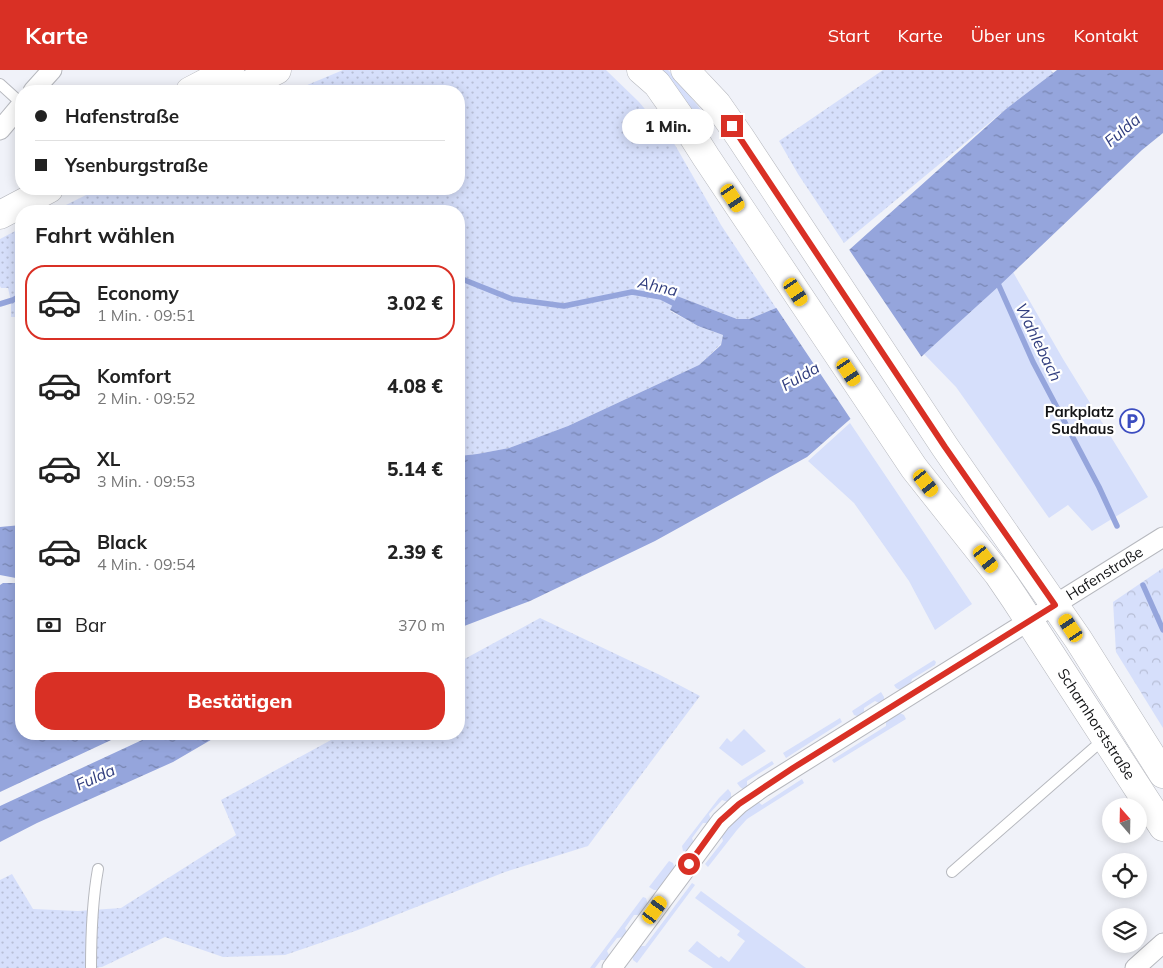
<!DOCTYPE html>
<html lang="de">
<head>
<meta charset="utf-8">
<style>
  :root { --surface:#fff; --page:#f6f6f6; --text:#222; --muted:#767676; --line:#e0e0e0; --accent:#d93025 }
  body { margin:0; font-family:Mulish,sans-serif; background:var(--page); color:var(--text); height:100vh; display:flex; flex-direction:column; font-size:19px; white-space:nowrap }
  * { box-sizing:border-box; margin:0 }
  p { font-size:16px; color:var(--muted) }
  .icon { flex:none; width:28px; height:28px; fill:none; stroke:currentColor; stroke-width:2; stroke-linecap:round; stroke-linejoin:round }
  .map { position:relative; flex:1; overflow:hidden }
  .details { position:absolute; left:15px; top:135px; width:450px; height:535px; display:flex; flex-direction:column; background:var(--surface); border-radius:20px; box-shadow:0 2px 12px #0003 }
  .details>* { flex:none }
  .top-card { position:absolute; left:15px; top:15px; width:450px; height:110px; border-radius:20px; box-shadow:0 2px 12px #0003; display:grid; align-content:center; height:110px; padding:0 20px; background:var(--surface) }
  .needle { width:32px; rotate:340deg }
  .fabs { position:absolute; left:1102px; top:728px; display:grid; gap:10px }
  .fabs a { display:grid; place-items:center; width:45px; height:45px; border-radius:50%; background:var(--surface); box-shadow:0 2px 12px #0003; font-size:25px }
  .end { position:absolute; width:22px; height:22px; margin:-11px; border:6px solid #d93025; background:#fff; box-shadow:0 0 0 2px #fff }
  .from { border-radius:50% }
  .bubble { position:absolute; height:35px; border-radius:18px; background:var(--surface); box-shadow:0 2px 12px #0003; font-size:16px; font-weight:800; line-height:35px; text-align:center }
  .car { position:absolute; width:15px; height:30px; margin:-15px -8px; border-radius:6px; box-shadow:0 0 4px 1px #0007; background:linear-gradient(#f5c518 24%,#345 0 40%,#f5c518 0 76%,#345 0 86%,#f5c518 0) }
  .top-card b { display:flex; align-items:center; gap:18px; height:48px; font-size:19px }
  .top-card b+b { border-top:1px solid var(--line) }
  .top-card i { width:12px; height:12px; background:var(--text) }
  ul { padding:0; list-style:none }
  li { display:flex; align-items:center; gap:15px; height:75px; margin:0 10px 8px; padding:0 10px; border:2px solid transparent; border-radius:20px }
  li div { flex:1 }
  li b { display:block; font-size:19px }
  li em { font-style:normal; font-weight:800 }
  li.on { border-color:var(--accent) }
  li>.icon { width:45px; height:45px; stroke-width:1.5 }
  h2 { padding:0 20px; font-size:22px; line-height:60px }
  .pay { display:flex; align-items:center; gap:12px; height:55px; padding:0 20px; font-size:19px }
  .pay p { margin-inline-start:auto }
  .action { display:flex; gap:10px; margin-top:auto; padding:10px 20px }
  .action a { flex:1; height:58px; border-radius:20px; background:var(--accent); color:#fff; font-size:20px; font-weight:800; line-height:58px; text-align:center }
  header { display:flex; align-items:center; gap:30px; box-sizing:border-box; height:70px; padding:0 25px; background:var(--accent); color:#fff }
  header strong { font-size:24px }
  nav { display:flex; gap:28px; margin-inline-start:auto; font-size:18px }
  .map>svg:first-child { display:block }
</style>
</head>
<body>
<header>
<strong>Karte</strong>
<nav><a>Start</a><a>Karte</a><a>Über uns</a><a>Kontakt</a></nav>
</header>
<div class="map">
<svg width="1163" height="898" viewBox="0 0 1163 898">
  <defs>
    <pattern id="forest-crowns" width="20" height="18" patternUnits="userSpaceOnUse" patternTransform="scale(1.25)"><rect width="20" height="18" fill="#d6dffb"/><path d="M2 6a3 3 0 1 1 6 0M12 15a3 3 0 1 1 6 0" fill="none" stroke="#b7bed6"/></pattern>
    <pattern id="park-dots" width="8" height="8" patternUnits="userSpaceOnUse" patternTransform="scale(1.25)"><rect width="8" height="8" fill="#d6dffb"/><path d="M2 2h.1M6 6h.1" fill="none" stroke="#b7bed6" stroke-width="1.8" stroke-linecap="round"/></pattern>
    <pattern id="water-ripples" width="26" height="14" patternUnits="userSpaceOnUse" patternTransform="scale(1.25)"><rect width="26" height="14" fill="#95a5dc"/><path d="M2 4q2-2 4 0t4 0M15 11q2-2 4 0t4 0" fill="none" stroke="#7885b1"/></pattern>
  </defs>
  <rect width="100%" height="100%" fill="#f0f2f9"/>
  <g fill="#d6dffb">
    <polygon points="654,0 668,0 672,4 702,41 708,51 707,55"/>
    <polygon points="1013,202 1063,289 1148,427 1092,461 1068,435 1049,448 956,317 924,284"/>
    <polygon points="850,353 972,534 935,560 909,511 854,433 808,391"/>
    <polygon points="934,590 936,592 935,595 912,609 910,616 902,621 896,618 894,615"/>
    <polygon points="881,622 884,627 884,633 881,634 875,631 864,638 864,645 860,647 854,645 852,641"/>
    <polygon points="898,642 904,645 906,649 834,693 832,690 886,656 886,650"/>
    <polygon points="840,648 842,652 786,688 783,683"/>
    <polygon points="744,659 766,681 742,696 719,678 727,668 731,672"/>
    <polygon points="772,691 774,694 747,711 747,718 744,720 740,717 737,713"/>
    <polygon points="802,709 804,713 747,749 737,760 708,797 705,794 723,771 721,764 728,754 757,731 762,735"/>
    <polygon points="728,719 731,723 731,729 728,732 722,730 709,744 711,750 709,753 703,753 692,768 694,773 688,781 683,781 682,776 719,728"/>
    <polygon points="669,791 673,793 675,799 659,820 654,820 649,817"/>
    <polygon points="692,813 695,815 637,893 633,890 632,885 639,876 645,876"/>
    <polygon points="701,821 806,898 713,898 688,881 697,871 719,888 721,886 729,892 745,871 737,865 740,861 695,828"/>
    <polygon points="643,827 646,828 648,835 641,845 634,845 625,858 627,863 624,867 617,868 607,881 610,887 607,890 601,890 595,898 590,898"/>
  </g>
  <polygon fill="url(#forest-crowns)" points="1163,498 1163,658 1116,582 1113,532"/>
  <g fill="url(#park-dots)">
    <polygon points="343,0 606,0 639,32 675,75 721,155 776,238 749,249 737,249 677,226 670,241 698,256 723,265 721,274 699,295 568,356 509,378 477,384 459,386 459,141 54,141 98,119 459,119 459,21 293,21"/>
    <polygon points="883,0 1051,0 1053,3 1006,39 844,173 798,104 779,71"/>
    <polygon points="21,158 21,247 11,247 11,231 8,218 1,218 0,216 0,169"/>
    <polygon points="540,548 660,605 700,626 588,776 505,802 358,860 285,885 223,887 165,867 102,897 92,898 0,898 0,810 12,804 33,839 78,841 121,838 236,765 221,730 342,664 459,664 459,592"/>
  </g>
  <g fill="url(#water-ripples)">
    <polygon points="1057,0 1163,0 1163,63 1142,80 999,216 921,287 807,387 655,471 530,531 459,558 459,386 477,384 509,378 568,356 699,295 721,275 723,265 698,256 670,240 677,226 737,249 749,249 776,238 787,237 848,184 849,180 1006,39"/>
    <polygon points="21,455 21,509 0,505 0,457"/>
    <polygon points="3,513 21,513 21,664 124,664 0,722 0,515"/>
    <polygon points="155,664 221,664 173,692 37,753 0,772 0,736"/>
  </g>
  <polygon fill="#f0f2f9" points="848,178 923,289 852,351 775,236 786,234 846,182"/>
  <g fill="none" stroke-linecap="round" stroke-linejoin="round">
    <g stroke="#95a5dc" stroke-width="5.5">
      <polyline points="459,203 462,209 512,229 564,236 632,222 661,227 679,236"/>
      <polyline points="996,209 1033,292 1099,417 1117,456"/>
      <polyline points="0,234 13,230 21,225"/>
      <polyline points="1143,515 1163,560"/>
    </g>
    <g stroke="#b6b8be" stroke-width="12">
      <g id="service">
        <polyline points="0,14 21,33"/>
        <polyline points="952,802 1104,669"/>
        <path d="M91,898C91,865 92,832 98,799"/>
      </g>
    </g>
    <g stroke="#b6b8be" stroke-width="21">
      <g id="minor">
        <polyline points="33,21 52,0"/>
        <polyline points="0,60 21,35"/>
        <path id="s1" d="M612,898L721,751L739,734L763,717L1163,467"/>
        <polyline points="1135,898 1163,873"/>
      </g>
    </g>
    <g stroke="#b6b8be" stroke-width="29">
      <g id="primary">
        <path id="s2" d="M641,0L657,14L685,54L706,87L914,398L998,504L1015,529L1163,757"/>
        <polyline points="685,0 717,34 740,67 945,377 1078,569 1163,704"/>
        <polyline points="190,21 230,0"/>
        <polyline points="236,21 277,0"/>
        <polyline points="0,145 49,119"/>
      </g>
    </g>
    <use href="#service" stroke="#fff" stroke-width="10"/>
    <use href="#minor" stroke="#fff" stroke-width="19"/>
    <use href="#primary" stroke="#fff" stroke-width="28"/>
  </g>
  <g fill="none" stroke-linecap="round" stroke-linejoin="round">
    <polyline stroke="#d93025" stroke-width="6" points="689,794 720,751 739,734 793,698 1055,535 945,377 732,56"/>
  </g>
  <defs>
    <g id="parking-ring" transform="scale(1.25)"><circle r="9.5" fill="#fff" stroke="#3c4dc0" stroke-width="1.5"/><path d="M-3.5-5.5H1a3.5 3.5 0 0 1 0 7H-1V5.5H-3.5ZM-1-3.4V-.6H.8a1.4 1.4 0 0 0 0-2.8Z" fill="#3c4dc0"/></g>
  </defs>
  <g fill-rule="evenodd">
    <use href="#parking-ring" x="1132" y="351"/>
  </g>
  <g text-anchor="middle" stroke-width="4.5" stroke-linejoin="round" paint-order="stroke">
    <g font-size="15" font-weight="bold" fill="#131416" stroke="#fff" text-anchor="end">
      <text x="1114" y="347">Parkplatz<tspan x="1114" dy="17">Sudhaus</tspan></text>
    </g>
    <g font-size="15" fill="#131416" stroke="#fff">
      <text dy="5" stroke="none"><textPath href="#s1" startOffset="640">Hafenstraße</textPath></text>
      <text dy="5" stroke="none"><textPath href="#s2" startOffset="798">Scharnhorststraße</textPath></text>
    </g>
    <g font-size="16" font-style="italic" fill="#303d7e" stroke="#fff">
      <text transform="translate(1122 60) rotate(-40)" y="6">Fulda</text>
      <text transform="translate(658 216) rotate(13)" y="6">Ahna</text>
      <text transform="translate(1039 272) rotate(64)" y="6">Wahlebach</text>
      <text transform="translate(800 306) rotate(-30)" y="6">Fulda</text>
      <text transform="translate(95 707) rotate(-24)" y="6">Fulda</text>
    </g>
  </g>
</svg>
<div class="fabs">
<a><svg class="needle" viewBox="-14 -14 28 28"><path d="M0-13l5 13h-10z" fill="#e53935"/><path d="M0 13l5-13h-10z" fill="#767676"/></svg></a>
<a><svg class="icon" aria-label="locate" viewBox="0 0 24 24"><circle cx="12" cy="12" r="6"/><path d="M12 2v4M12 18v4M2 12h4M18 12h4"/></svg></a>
<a><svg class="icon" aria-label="layers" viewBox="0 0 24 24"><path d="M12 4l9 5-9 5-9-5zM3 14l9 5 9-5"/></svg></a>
</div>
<i class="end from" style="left:689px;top:794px"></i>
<i class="end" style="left:732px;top:56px"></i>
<div class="bubble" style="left:622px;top:39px;width:92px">1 Min.</div>
<i class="car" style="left:733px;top:128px;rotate:146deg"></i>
<i class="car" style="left:796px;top:222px;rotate:146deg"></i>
<i class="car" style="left:849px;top:302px;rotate:146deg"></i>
<i class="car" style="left:926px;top:413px;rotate:142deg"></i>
<i class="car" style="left:986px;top:489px;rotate:142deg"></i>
<i class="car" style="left:1071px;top:558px;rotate:326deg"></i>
<i class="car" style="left:655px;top:840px;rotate:36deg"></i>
<div class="top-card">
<b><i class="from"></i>Hafenstraße</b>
<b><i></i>Ysenburgstraße</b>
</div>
<section class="details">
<h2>Fahrt wählen</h2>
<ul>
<li class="on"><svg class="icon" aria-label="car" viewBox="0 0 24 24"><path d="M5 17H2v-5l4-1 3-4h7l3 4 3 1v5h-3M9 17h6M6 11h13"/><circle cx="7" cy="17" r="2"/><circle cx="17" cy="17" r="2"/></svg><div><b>Economy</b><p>1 Min. · 09:51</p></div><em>3.02 €</em></li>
<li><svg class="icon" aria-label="car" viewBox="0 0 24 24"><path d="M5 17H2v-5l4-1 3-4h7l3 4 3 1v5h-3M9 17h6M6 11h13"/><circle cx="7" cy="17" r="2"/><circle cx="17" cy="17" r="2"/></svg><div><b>Komfort</b><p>2 Min. · 09:52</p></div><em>4.08 €</em></li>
<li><svg class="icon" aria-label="car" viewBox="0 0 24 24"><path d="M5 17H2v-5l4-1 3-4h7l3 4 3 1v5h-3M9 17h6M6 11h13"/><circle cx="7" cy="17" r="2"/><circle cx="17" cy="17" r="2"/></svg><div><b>XL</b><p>3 Min. · 09:53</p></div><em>5.14 €</em></li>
<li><svg class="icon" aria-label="car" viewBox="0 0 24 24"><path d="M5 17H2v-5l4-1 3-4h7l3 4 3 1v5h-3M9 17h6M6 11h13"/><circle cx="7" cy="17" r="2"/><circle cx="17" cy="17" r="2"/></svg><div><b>Black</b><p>4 Min. · 09:54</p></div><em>2.39 €</em></li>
</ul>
<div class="pay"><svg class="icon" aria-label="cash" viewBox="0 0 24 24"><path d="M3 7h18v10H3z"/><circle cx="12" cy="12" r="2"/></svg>Bar<p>370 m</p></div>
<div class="action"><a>Bestätigen</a></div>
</section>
</div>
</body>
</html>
